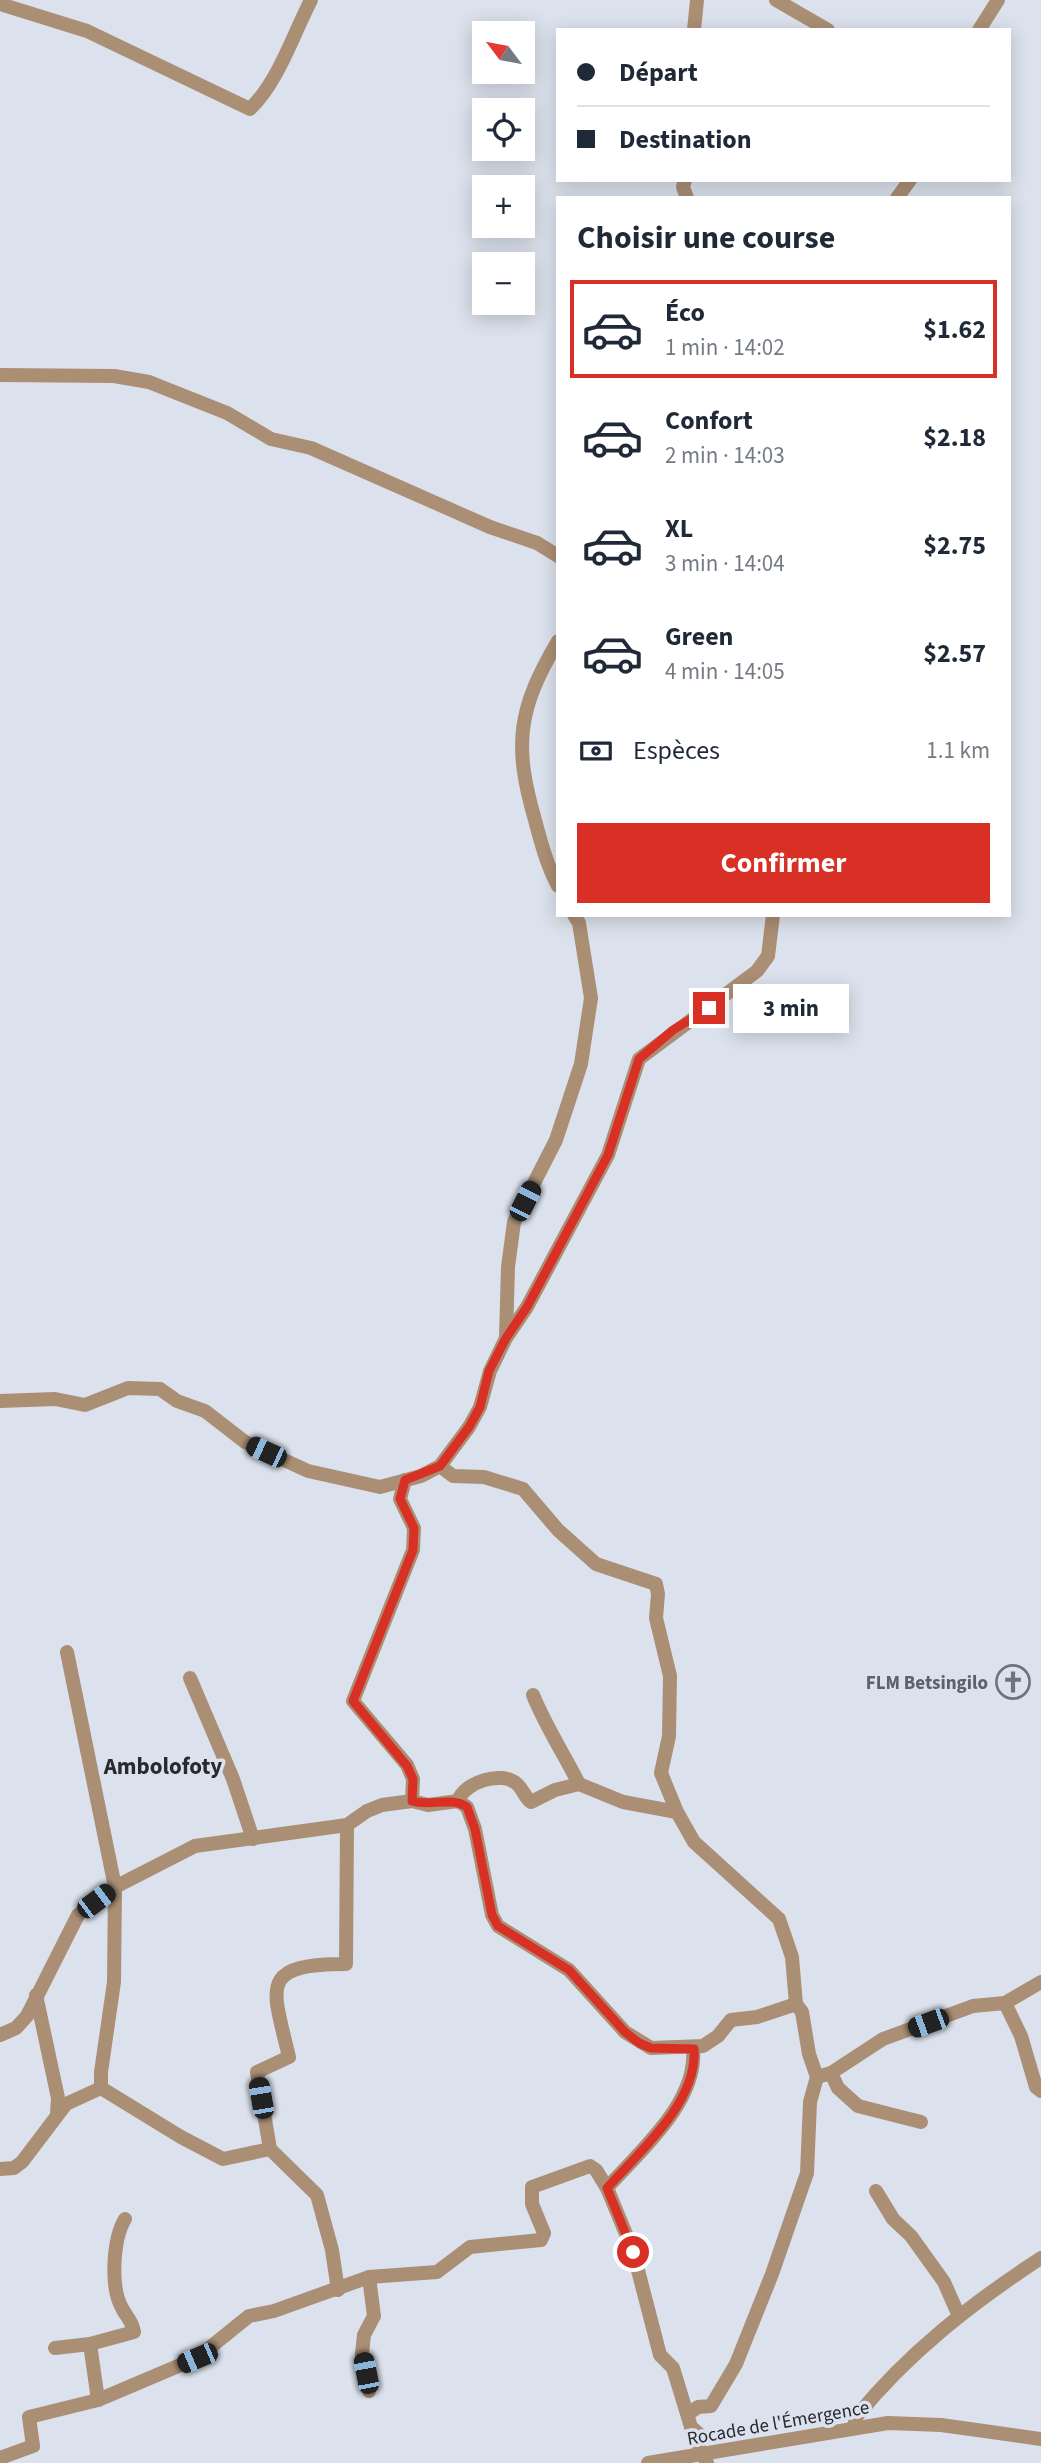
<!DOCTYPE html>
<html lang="fr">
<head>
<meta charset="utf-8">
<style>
  :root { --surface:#fff; --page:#f6f6f7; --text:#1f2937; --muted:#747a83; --line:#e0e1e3; --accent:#d93025 }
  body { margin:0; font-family:"Source Sans 3",sans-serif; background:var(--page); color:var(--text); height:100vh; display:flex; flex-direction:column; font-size:26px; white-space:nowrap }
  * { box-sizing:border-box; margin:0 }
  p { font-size:23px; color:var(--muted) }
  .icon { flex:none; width:38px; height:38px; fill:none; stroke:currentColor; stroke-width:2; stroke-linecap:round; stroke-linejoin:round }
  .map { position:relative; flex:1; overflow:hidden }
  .side { position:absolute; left:556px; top:196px; width:455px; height:721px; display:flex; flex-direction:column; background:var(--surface); border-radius:0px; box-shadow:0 4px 18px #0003 }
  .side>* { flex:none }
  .hud { position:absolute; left:556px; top:28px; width:455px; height:154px; border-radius:0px; box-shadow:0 4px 18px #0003; display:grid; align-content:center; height:154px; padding:0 21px; background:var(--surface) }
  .needle { width:46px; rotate:302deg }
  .fabs { position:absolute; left:472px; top:21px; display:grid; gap:14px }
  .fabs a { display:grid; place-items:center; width:63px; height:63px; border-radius:0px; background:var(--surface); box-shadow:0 4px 18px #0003; font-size:35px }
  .end { position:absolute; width:32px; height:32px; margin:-16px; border:9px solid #d93025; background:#fff; box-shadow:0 0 0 4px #fff }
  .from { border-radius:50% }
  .bubble { position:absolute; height:49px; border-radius:0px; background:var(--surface); box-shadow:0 4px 18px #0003; font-size:23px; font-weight:700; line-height:49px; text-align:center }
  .car { position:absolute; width:21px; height:42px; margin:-21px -10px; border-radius:9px; box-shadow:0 0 5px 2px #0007; background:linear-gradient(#222 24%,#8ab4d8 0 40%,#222 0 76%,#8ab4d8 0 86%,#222 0) }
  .hud b { display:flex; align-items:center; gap:24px; height:66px; font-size:26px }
  .hud b+b { border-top:2px solid var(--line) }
  .hud i { width:18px; height:18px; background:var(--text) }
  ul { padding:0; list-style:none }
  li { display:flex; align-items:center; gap:21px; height:98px; margin:0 14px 10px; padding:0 7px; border:4px solid transparent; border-radius:0px }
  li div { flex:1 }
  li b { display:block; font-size:26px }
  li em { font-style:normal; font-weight:700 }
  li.selected { border-color:var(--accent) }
  li>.icon { width:63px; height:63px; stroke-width:1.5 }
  h2 { padding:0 21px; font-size:32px; line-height:84px }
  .pay { display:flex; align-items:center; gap:18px; height:77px; padding:0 21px; font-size:26px }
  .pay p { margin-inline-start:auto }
  .action { display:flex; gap:14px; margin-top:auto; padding:14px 21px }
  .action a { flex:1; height:80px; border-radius:0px; background:var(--accent); color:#fff; font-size:28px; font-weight:700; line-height:80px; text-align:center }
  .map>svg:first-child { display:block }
</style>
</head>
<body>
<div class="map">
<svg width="1041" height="2463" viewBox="0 0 1041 2463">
  <rect width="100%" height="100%" fill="#dce2ed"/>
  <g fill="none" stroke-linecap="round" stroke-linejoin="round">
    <g stroke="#ab8f75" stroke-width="14">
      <polyline points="776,0 828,30"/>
      <path d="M0,4L87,31L250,109C278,82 293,35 311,0"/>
      <polyline points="694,30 697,0"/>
      <polyline points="979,30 998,0"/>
      <polyline points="685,180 683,187 687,198"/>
      <polyline points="897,198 910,180"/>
      <polyline points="0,375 114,376 149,382 227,413 271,439 311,448 490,527 537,543 558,556"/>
      <path d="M558,641C518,709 513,744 535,820C541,843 547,865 558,886"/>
      <polyline points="506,1337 508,1267 514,1222 556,1140 581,1064 591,998 579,923 574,915"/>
      <polyline points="0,1401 55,1399 85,1405 128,1388 160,1389 177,1401 205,1411 245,1442 308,1471 380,1487 421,1476 440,1466 469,1427 480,1407 490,1371 506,1338 527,1307 608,1155 639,1059 757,971 768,956 773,915"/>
      <polyline points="440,1466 453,1476 484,1477 523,1489 558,1530 596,1564 656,1584 658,1594 656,1618 670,1676 669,1736 661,1773 677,1812 694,1842 779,1919 792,1957 796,2004 802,2012 809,2054 817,2077"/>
      <polyline points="405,1480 400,1499 414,1528 413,1550 353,1701 407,1765 413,1779 412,1801"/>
      <polyline points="190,1678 233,1779 253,1839"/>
      <path d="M533,1695C546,1727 564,1754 579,1784"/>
      <polyline points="458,1801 467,1807 475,1829 492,1915 498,1926 569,1970 625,2032 651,2048 703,2046 718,2036 731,2020 757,2017 796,2004"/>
      <polyline points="36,1995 58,2098 57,2114"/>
      <polyline points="1005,2003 1021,2036 1036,2087 1041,2091"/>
      <path d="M0,2035L16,2028L27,2016L78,1915L115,1887L195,1846L347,1825L367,1811L382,1805L412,1801L428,1805L458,1801C464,1782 502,1770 517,1784C524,1790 524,1797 531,1802L555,1790L579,1784L623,1802L677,1812"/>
      <polyline points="831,2073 838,2088 858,2106 921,2122"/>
      <polyline points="101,2088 181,2137 223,2159 270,2149"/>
      <polyline points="0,2169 14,2168 22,2162 66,2104 101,2088 101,2072 114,1982 115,1887 67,1652"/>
      <path d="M607,2188C640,2151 698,2102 693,2049"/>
      <polyline points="876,2191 893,2219 911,2236 944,2282 959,2316"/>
      <polyline points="369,2277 374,2316 364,2335 362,2354 369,2391"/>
      <path d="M338,2290L332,2250L317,2195L270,2149L257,2072L289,2057C273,1988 257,1964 346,1964L347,1825"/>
      <polyline points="90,2344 98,2400"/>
      <path d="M55,2348L90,2344L134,2332C132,2320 127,2318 122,2308C110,2287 113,2239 125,2219"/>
      <polyline points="688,2414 698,2407 711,2406 736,2364 772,2274 807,2173 810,2102 817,2077 831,2073 883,2039 973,2006 1005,2003 1041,1982"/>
      <path d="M854,2426L856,2417C908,2353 972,2303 1041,2258"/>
      <polyline points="0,2458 33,2446 29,2417 98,2400 197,2358 249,2316 274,2311 369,2277 437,2272 470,2247 541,2240 544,2233 532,2204 532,2187 590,2166 596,2170 607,2188 633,2251 660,2355 673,2368 691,2427 699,2434 699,2448 707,2463"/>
      <polyline points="648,2463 888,2423 941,2425 1041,2439"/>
    </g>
  </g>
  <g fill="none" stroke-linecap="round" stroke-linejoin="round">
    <path stroke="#d93025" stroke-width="9" d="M633,2252L607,2188C640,2151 698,2102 694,2049L651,2048L639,2043L625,2032L569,1970L498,1926L492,1915L475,1829L467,1807C450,1796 431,1807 412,1801L413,1779L407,1766L353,1701L413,1550L414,1528L400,1499L405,1480L440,1466L469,1427L480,1407L489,1371L506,1338L527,1307L608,1155L639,1059L673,1030L709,1008"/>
  </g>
  <defs>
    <g id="church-ring" transform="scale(1.75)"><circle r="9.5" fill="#dce2ed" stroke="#6b7280" stroke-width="1.5"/><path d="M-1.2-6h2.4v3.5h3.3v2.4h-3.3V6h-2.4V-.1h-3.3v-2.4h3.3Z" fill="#6b7280"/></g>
  </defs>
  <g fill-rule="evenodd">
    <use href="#church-ring" x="1013" y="1682"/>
  </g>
  <g text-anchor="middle" stroke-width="7" stroke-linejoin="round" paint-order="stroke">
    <g font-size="19" font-weight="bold" fill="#5b616d" stroke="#dce2ed" text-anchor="end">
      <text x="988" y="1689">FLM Betsingilo</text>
    </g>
    <g font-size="19" fill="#282a2e" stroke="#dce2ed">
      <text transform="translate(778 2422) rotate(-10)" y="7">Rocade de l'Émergence</text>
    </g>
    <g font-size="23" font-weight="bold" fill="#282a2e" stroke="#dce2ed">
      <text x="163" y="1774">Ambolofoty</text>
    </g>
  </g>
</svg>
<div class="fabs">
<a><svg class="needle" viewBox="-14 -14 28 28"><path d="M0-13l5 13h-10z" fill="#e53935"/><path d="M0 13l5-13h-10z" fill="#747a83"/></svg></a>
<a><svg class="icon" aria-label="locate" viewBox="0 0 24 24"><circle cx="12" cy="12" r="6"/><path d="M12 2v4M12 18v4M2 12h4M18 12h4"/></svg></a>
<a>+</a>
<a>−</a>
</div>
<i class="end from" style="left:633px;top:2252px"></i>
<i class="end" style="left:709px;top:1008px"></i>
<div class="bubble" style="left:733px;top:984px;width:116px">3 min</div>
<i class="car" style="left:525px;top:1201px;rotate:27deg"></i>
<i class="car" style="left:266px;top:1452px;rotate:295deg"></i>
<i class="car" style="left:96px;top:1901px;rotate:53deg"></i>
<i class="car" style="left:928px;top:2023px;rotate:250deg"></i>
<i class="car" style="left:261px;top:2098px;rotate:350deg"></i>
<i class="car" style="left:197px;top:2358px;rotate:247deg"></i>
<i class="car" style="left:366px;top:2373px;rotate:349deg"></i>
<div class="hud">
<b><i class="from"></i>Départ</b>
<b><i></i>Destination</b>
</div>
<section class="side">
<h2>Choisir une course</h2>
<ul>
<li class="selected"><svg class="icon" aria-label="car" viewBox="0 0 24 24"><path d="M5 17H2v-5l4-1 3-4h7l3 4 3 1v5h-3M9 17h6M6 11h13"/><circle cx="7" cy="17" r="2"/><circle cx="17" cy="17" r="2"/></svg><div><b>Éco</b><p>1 min · 14:02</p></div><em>$1.62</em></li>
<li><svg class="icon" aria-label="car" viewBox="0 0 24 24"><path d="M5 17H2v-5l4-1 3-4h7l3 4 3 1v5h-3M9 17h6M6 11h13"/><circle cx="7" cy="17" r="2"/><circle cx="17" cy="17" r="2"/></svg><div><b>Confort</b><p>2 min · 14:03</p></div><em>$2.18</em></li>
<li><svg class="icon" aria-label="car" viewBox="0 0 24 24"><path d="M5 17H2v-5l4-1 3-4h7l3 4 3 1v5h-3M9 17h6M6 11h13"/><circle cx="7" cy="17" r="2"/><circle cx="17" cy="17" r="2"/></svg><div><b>XL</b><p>3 min · 14:04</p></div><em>$2.75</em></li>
<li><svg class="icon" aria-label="car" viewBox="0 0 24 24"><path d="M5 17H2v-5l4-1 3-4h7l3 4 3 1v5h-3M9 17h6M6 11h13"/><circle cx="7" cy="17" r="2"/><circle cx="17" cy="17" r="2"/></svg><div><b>Green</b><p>4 min · 14:05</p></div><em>$2.57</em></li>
</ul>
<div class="pay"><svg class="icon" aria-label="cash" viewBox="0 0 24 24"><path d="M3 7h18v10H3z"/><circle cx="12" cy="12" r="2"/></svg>Espèces<p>1.1 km</p></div>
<div class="action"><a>Confirmer</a></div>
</section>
</div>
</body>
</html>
